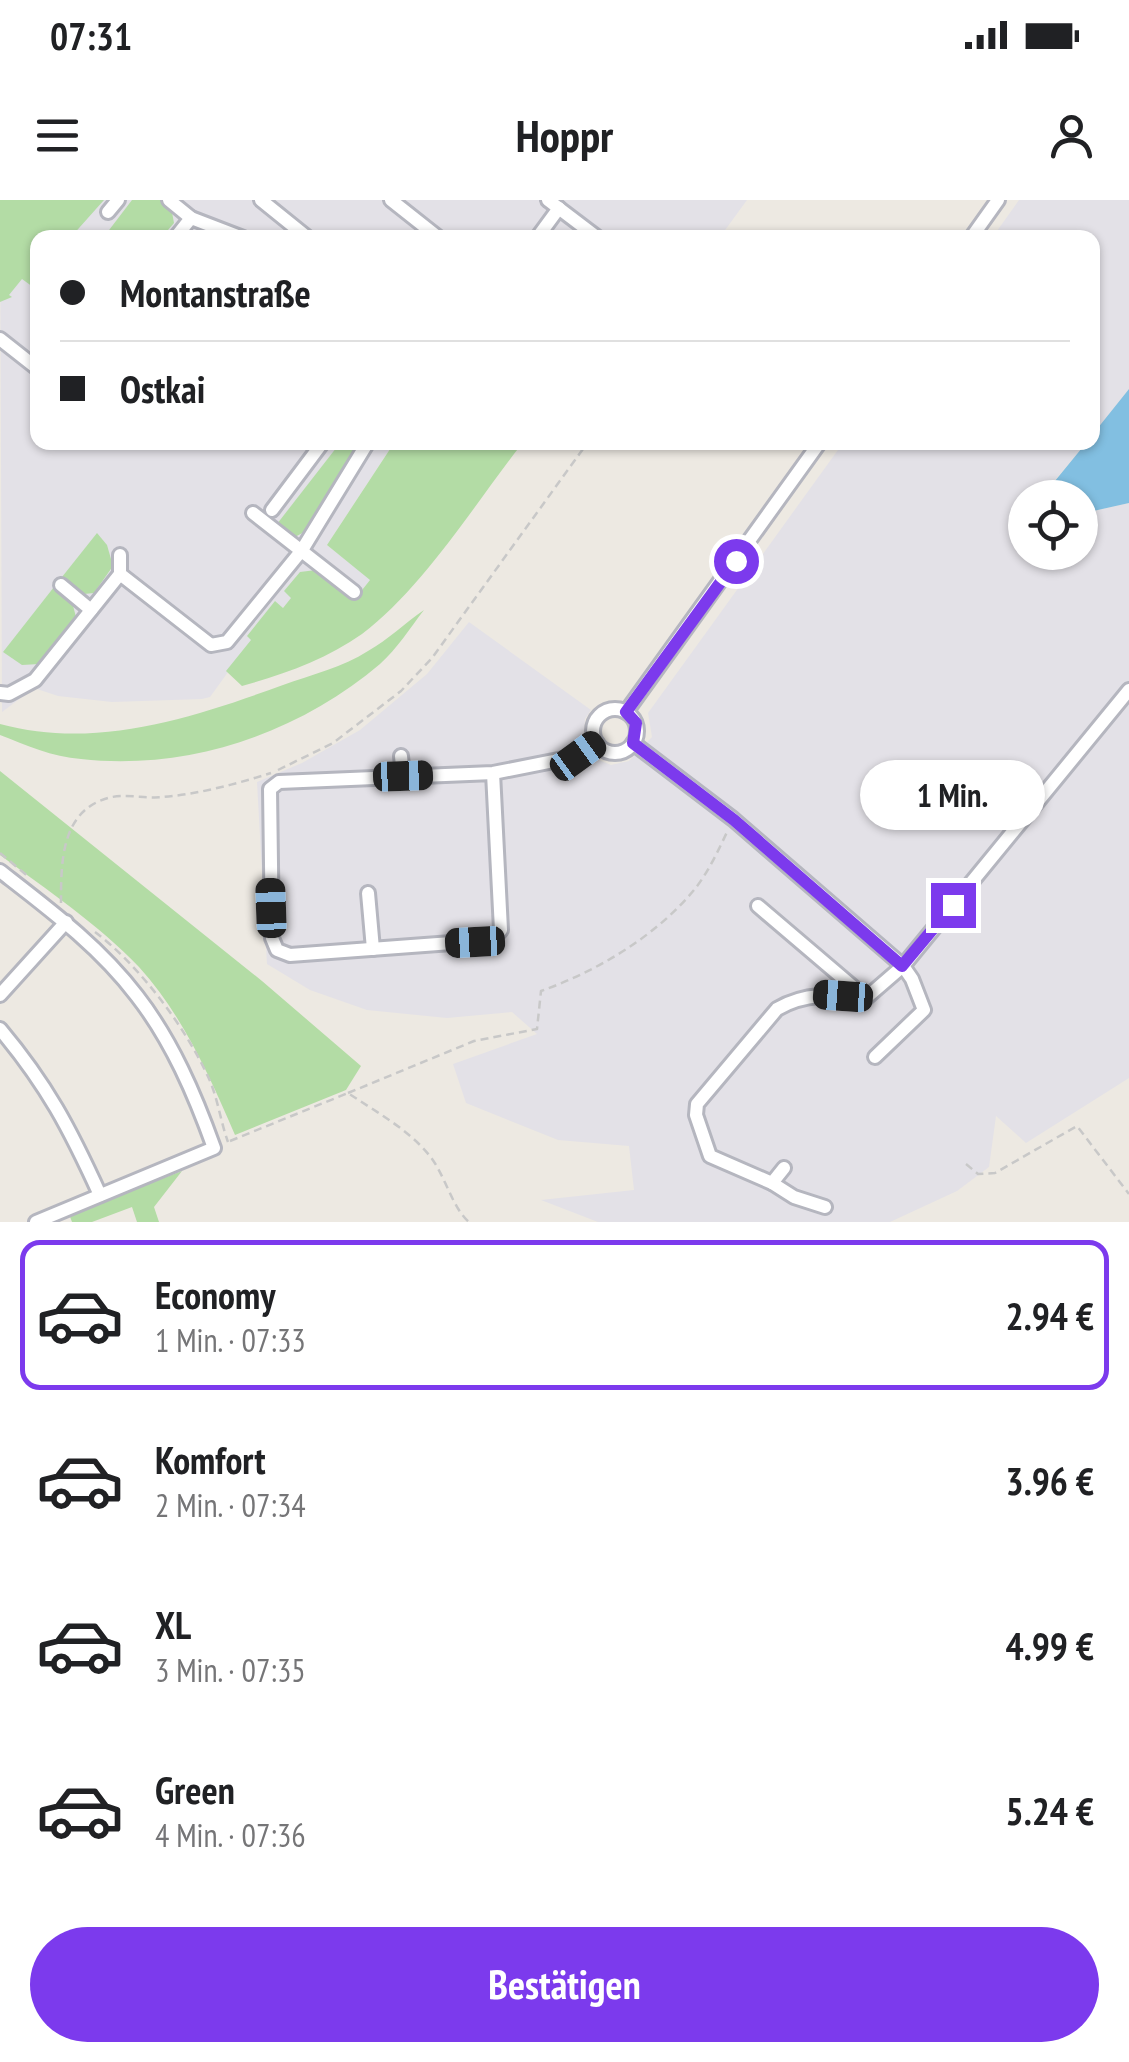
<!DOCTYPE html>
<html lang="de">
<head>
<meta charset="utf-8">
<style>
  :root { --surface:#fff; --page:#f2f2f2; --text:#202124; --muted:#757577; --line:#e0e0e0; --accent:#7c3aed }
  body { margin:0; font-family:"PT Sans Narrow",sans-serif; background:var(--page); color:var(--text); height:100vh; display:flex; flex-direction:column; font-size:38px; white-space:nowrap }
  * { box-sizing:border-box; margin:0 }
  p { font-size:32px; color:var(--muted) }
  .icon { flex:none; width:55px; height:55px; fill:none; stroke:currentColor; stroke-width:2; stroke-linecap:round; stroke-linejoin:round }
  .map { position:relative; height:1022px; overflow:hidden }
  .details { display:flex; flex-direction:column; background:var(--surface); flex:1 }
  .details>* { flex:none }
  .hud { position:absolute; left:30px; top:30px; width:1070px; height:220px; border-radius:20px; box-shadow:0 2px 8px #0004; display:grid; align-content:center; height:220px; padding:0 30px; background:var(--surface) }
  .buttons { position:absolute; left:1008px; top:280px; display:grid; gap:20px }
  .buttons a { display:grid; place-items:center; width:90px; height:90px; border-radius:50%; background:var(--surface); box-shadow:0 2px 8px #0004; font-size:50px }
  .end { position:absolute; width:45px; height:45px; margin:-22px; border:12px solid #7c3aed; background:#fff; box-shadow:0 0 0 5px #fff }
  .from { border-radius:50% }
  .bubble { position:absolute; height:70px; border-radius:35px; background:var(--surface); box-shadow:0 2px 8px #0004; font-size:32px; font-weight:700; line-height:70px; text-align:center }
  .car { position:absolute; width:30px; height:60px; margin:-30px -15px; border-radius:12px; box-shadow:0 0 8px 2px #0007; background:linear-gradient(#222 24%,#8ab4d8 0 40%,#222 0 76%,#8ab4d8 0 86%,#222 0) }
  .hud b { display:flex; align-items:center; gap:35px; height:95px; font-size:38px }
  .hud b+b { border-top:2px solid var(--line) }
  .hud i { width:25px; height:25px; background:var(--text) }
  ul { padding:18px 0 0; list-style:none }
  li { display:flex; align-items:center; gap:30px; height:150px; margin:0 20px 15px; padding:0 10px; border:5px solid transparent; border-radius:20px }
  li div { flex:1 }
  li b { display:block; font-size:38px }
  li em { font-style:normal; font-weight:700 }
  li.current { border-color:var(--accent) }
  li>.icon { width:90px; height:90px; stroke-width:1.5 }
  .primary-button { display:flex; gap:20px; margin-top:auto; padding:20px 30px }
  .primary-button a { flex:1; height:115px; border-radius:60px; background:var(--accent); color:#fff; font-size:40px; font-weight:700; line-height:115px; text-align:center }
  .status { display:flex; justify-content:space-between; align-items:center; height:70px; padding:0 50px; background:var(--surface); direction:ltr }
  .status svg { height:28px; fill:currentColor }
  header { display:flex; justify-content:space-between; align-items:center; height:130px; padding:0 30px; background:var(--surface); font-size:45px; font-weight:700 }
  .map>svg:first-child { display:block }
</style>
</head>
<body>
<div class="status"><b>07:31</b><svg viewBox="0 0 49 12"><path d="M0 12V9h3v3zM5 12V6h3v6zM10 12V3h3v9zM15 12V0h3v12zM26 1h20v11H26zM47 4h2v5h-2z"/></svg></div>
<header><svg class="icon" aria-label="menu" viewBox="0 0 24 24"><path d="M4 6h16M4 12h16M4 18h16"/></svg>Hoppr<svg class="icon" aria-label="person" viewBox="0 0 24 24"><circle cx="12" cy="8" r="4"/><path d="M4 21q1-7 8-7t8 7"/></svg></header>
<div class="map">
<svg width="1129" height="1022" viewBox="0 0 1129 1022">
  <rect width="100%" height="100%" fill="#ede9e2"/>
  <g fill="#e3e1e7">
    <polygon points="0,0 747,0 720,37 38,38 38,242 394,243 327,345 371,379 356,399 316,370 283,408 275,402 248,435 252,439 210,497 202,499 112,502 58,496 34,488 2,512"/>
    <polygon points="1019,0 1129,0 1129,189 1093,234 1092,38 992,38"/>
    <polygon points="843,243 1086,243 1050,286 1050,297 1025,298 1025,352 1080,352 1080,314 1129,303 1129,878 1026,943 996,916 989,967 957,991 890,1022 598,1022 541,1000 634,990 629,946 558,940 466,903 453,864 537,834 512,812 447,818 367,810 310,790 267,764 257,582 302,563 360,530 427,474 469,422 591,510 585,519 584,535 599,560 611,565 629,561 652,537 648,513"/>
  </g>
  <g fill="#b3dca5">
    <polygon points="0,0 104,0 71,37 38,38 37,81 33,87 22,79 9,95 12,97 0,102"/>
    <polygon points="132,0 162,0 171,7 174,23 162,37 103,38"/>
    <path d="M518,242L521,245C474,305 423,388 362,434C327,459 282,475 242,486L226,471L251,440L247,436L275,401L283,408L291,398L284,391L300,372L316,370L355,399L370,380L327,345L394,243Z"/>
    <polygon points="340,243 362,243 306,331 295,337 277,324"/>
    <polygon points="97,333 107,345 113,366 94,393 84,394 62,377"/>
    <polygon points="54,387 72,402 76,417 39,464 22,465 3,452"/>
    <path d="M424,410C410,428 397,449 380,464C299,533 188,571 81,559C52,557 26,545 0,535V524C96,550 192,518 283,485C311,475 343,467 368,451C388,440 405,423 424,410Z"/>
    <path d="M0,571L262,781L361,866L346,890L235,935C210,877 182,814 139,767C98,724 47,690 0,655Z"/>
    <polygon points="182,971 154,1007 159,1022 137,1022 132,1007 92,1022 72,1022 69,1014"/>
  </g>
  <polygon fill="#82bfe1" points="1129,189 1129,303 1080,314 1080,298 1050,297 1050,287 1086,243 1092,242 1093,234"/>
  <g fill="none" stroke-linecap="round" stroke-linejoin="round">
    <g stroke="#b5b6bf" stroke-width="18">
      <g id="minor">
        <polyline points="169,0 191,18"/>
        <polyline points="261,0 308,38"/>
        <polyline points="391,0 439,38"/>
        <polyline points="548,0 598,38"/>
        <polyline points="108,12 118,0"/>
        <polyline points="175,38 191,18 243,38"/>
        <polyline points="537,38 559,8"/>
        <polyline points="971,38 998,0"/>
        <polyline points="0,139 38,169"/>
        <polyline points="272,310 323,242"/>
        <polyline points="253,313 354,392"/>
        <polyline points="120,374 211,445 227,442 302,350 368,242"/>
        <polyline points="61,385 91,410"/>
        <polyline points="0,493 9,494 35,480 120,374 120,355"/>
        <circle cx="615" cy="531" r="22"/>
        <polyline points="626,512 820,242"/>
        <polyline points="633,543 733,619 903,766 912,779 924,810 875,857"/>
        <polyline points="401,556 403,576"/>
        <polyline points="493,573 501,730 492,740 290,755 277,750 272,738 270,589 279,582 493,573 579,556 597,543"/>
        <path d="M0,671C49,709 99,746 137,796C172,841 195,895 214,948L36,1022"/>
        <polyline points="368,693 373,749"/>
        <polyline points="758,706 866,798 903,766 1129,490"/>
        <polyline points="0,795 66,722"/>
        <path d="M0,829C47,885 70,929 100,995"/>
        <path d="M784,968L772,983L710,956L696,915L697,904L777,809C806,792 834,795 866,798"/>
        <polyline points="772,983 794,997 825,1007"/>
      </g>
    </g>
    <g stroke="#c8c8c8" stroke-width="2.5" stroke-dasharray="8 5" stroke-linecap="butt">
      <polyline points="278,570 333,543 401,491 432,458 588,242"/>
      <polyline points="0,653 30,678"/>
      <path d="M61,703C61,662 61,611 108,598C125,593 145,599 163,597C199,594 236,584 271,573"/>
      <path d="M95,732C140,766 187,829 210,881C218,900 221,923 228,942"/>
      <path d="M348,893L474,841L537,829L541,791C597,771 655,737 694,690C708,673 719,649 728,630"/>
      <path d="M230,941L348,893C376,912 408,929 429,955C445,974 452,1008 469,1022"/>
      <polyline points="966,964 978,974 995,973 1077,926 1129,994"/>
    </g>
    <use href="#minor" stroke="#fff" stroke-width="12"/>
  </g>
  <g fill="none" stroke-linecap="round" stroke-linejoin="round">
    <polyline stroke="#7c3aed" stroke-width="12" points="736,361 626,512 636,523 633,543 734,620 902,766 953,705"/>
  </g>
</svg>
<div class="buttons">
<a><svg class="icon" aria-label="locate" viewBox="0 0 24 24"><circle cx="12" cy="12" r="6"/><path d="M12 2v4M12 18v4M2 12h4M18 12h4"/></svg></a>
</div>
<i class="end from" style="left:736px;top:361px"></i>
<i class="end" style="left:953px;top:705px"></i>
<div class="bubble" style="left:860px;top:560px;width:185px">1 Min.</div>
<i class="car" style="left:578px;top:556px;rotate:54deg"></i>
<i class="car" style="left:403px;top:576px;rotate:88deg"></i>
<i class="car" style="left:271px;top:708px;rotate:358deg"></i>
<i class="car" style="left:475px;top:742px;rotate:267deg"></i>
<i class="car" style="left:843px;top:796px;rotate:274deg"></i>
<div class="hud">
<b><i class="from"></i>Montanstraße</b>
<b><i></i>Ostkai</b>
</div>
</div>
<section class="details">
<ul>
<li class="current"><svg class="icon" aria-label="car" viewBox="0 0 24 24"><path d="M5 17H2v-5l4-1 3-4h7l3 4 3 1v5h-3M9 17h6M6 11h13"/><circle cx="7" cy="17" r="2"/><circle cx="17" cy="17" r="2"/></svg><div><b>Economy</b><p>1 Min. · 07:33</p></div><em>2.94 €</em></li>
<li><svg class="icon" aria-label="car" viewBox="0 0 24 24"><path d="M5 17H2v-5l4-1 3-4h7l3 4 3 1v5h-3M9 17h6M6 11h13"/><circle cx="7" cy="17" r="2"/><circle cx="17" cy="17" r="2"/></svg><div><b>Komfort</b><p>2 Min. · 07:34</p></div><em>3.96 €</em></li>
<li><svg class="icon" aria-label="car" viewBox="0 0 24 24"><path d="M5 17H2v-5l4-1 3-4h7l3 4 3 1v5h-3M9 17h6M6 11h13"/><circle cx="7" cy="17" r="2"/><circle cx="17" cy="17" r="2"/></svg><div><b>XL</b><p>3 Min. · 07:35</p></div><em>4.99 €</em></li>
<li><svg class="icon" aria-label="car" viewBox="0 0 24 24"><path d="M5 17H2v-5l4-1 3-4h7l3 4 3 1v5h-3M9 17h6M6 11h13"/><circle cx="7" cy="17" r="2"/><circle cx="17" cy="17" r="2"/></svg><div><b>Green</b><p>4 Min. · 07:36</p></div><em>5.24 €</em></li>
</ul>
<div class="primary-button"><a>Bestätigen</a></div>
</section>
</body>
</html>
